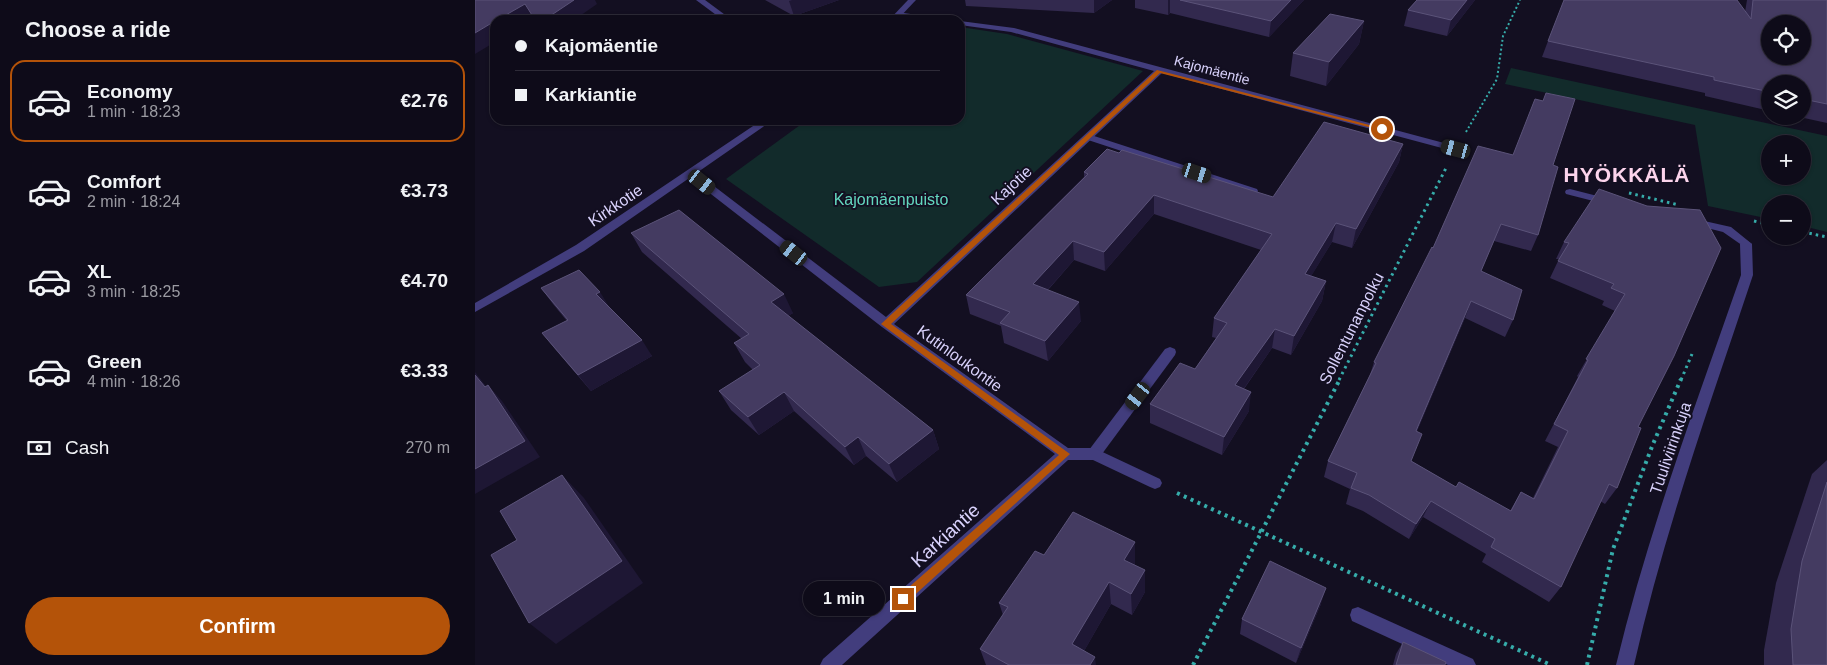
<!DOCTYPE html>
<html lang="en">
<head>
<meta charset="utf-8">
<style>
  :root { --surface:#0e0b19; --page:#1c1926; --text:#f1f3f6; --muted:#9b9ba2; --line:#2e2b38; --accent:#b45309 }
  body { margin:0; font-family:Arial,sans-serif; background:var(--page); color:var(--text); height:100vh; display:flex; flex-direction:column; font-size:19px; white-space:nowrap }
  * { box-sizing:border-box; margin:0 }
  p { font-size:16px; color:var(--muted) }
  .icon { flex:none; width:28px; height:28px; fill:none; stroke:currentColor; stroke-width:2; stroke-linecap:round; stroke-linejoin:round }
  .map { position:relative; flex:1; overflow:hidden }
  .side { display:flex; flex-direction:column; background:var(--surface); width:475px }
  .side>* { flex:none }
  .top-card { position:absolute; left:15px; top:15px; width:475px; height:110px; border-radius:15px; box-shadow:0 1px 4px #0004,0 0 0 1px var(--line); display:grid; align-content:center; height:110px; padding:0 25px; background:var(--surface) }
  .fabs { position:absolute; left:1286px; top:15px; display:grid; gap:10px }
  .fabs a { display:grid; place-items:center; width:50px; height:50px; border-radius:50%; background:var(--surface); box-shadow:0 1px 4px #0004,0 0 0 1px var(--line); font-size:25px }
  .end { position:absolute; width:22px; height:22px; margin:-11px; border:6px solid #b45309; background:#fff; box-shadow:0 0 0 2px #fff }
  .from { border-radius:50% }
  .bubble { position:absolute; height:35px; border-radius:18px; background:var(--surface); box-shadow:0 1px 4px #0004,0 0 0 1px var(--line); font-size:16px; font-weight:700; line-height:35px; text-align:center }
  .car { position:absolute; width:15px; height:30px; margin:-15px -8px; border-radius:6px; box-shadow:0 0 4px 1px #0007; background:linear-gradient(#222 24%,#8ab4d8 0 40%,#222 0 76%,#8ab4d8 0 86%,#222 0) }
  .top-card b { display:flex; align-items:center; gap:18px; height:48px; font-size:19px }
  .top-card b+b { border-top:1px solid var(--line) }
  .top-card i { width:12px; height:12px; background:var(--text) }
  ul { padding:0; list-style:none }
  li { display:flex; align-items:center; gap:15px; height:82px; margin:0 10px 8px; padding:0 15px; border:2px solid transparent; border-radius:15px }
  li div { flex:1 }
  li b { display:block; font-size:19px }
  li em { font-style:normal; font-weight:700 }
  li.active { border-color:var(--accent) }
  li>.icon { width:45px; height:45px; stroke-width:1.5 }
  h2 { padding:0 25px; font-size:22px; line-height:60px }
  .pay { display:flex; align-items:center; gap:12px; height:55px; padding:0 25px; font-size:19px }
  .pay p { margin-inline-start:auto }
  .action { display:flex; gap:10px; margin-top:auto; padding:10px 25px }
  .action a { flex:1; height:58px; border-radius:30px; background:var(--accent); color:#fff; font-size:20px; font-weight:700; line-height:58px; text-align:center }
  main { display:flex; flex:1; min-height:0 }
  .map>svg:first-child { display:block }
</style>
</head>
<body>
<main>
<section class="side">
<h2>Choose a ride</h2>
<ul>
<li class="active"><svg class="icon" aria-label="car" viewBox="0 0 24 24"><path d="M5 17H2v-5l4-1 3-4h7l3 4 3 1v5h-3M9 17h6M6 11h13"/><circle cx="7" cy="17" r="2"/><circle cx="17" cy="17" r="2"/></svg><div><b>Economy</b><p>1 min · 18:23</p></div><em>€2.76</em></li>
<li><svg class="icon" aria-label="car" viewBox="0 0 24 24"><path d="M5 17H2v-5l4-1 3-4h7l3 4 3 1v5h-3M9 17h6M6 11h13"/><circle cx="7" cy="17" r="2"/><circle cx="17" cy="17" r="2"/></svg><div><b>Comfort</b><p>2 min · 18:24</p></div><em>€3.73</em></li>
<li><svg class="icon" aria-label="car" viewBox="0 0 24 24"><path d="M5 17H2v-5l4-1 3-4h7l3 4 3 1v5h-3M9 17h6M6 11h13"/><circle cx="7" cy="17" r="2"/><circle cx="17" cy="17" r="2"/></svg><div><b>XL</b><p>3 min · 18:25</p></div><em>€4.70</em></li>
<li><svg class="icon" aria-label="car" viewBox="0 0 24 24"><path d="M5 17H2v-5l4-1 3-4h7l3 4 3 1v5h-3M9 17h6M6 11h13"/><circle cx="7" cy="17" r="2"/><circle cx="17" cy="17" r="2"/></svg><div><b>Green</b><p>4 min · 18:26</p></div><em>€3.33</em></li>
</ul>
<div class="pay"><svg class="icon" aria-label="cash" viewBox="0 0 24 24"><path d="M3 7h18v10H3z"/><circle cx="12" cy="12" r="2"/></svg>Cash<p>270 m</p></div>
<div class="action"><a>Confirm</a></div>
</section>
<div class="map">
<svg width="1352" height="665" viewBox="0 0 1352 665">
  <rect width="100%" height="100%" fill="#130f21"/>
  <g fill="#122b2b" fill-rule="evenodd">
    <polygon points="485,27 532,34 668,71 442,282 404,287 251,179 332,120 485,120"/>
    <path d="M1036,68L1352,136V232L1328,226V204H1295V219L1233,206L1220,125L1030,84ZM1295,144H1328V176H1295Z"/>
  </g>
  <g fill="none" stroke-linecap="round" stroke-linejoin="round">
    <polyline stroke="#36acaa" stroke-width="2" stroke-dasharray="2 2.5" stroke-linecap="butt" points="991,132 1022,79 1028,36 1045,0"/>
    <g stroke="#36acaa" stroke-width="3" stroke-dasharray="2.5 4" stroke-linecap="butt">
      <polyline points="1154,193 1204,205"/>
      <polyline points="1279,221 1295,225"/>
      <polyline points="1328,232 1352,237"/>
      <polyline points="864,380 971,168"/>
      <polyline points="1206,380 1217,354"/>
    </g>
    <g stroke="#36acaa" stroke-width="4" stroke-dasharray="3 4.5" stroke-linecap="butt">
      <polyline points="702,493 1076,665"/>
      <polyline points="718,665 865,379"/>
      <polyline points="1112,665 1138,549 1178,444 1206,379"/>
    </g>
    <g fill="#423d7d" fill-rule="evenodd">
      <polygon points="613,134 782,189 783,191 782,193 774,193 610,139 608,137"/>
      <polygon points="1095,189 1138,200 1139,202 1134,205 1091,194 1090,192 1091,190"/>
      <polygon points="1216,218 1256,227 1277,244 1271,248 1248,232 1212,223 1211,221"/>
      <polygon points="695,347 700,349 701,352 700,355 624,458 619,460 614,458 612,454 614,450 690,349"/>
      <polygon points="883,607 998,659 1001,665 973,665 877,621 875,615 877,609"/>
    </g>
    <g fill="#423d7d" fill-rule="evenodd">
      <polygon points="221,0 230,0 257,20 248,20"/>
      <polygon points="422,12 463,18 467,20 448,20 425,16 422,16"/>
      <polygon points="485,21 539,28 984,147 986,149 984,151 978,151 687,73 419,324 593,448 619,448 685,479 687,483 685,487 680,489 675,487 618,460 593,460 367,665 345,665 348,659 580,454 407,327 223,184 207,176 212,173 231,180 411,317 679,71 536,32 485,25"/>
      <path d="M1271,240L1277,244L1278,275C1235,404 1189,532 1159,665H1141C1173,532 1221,404 1266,275L1265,244Z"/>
    </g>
    <g fill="#423d7d" fill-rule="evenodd">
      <polygon points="433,0 441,0 422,20 414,20"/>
      <polygon points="287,120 298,120 109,251 0,312 0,303 101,245"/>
    </g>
  </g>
  <g fill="#32294e">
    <polygon points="290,0 364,0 319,16"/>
    <polygon points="490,0 637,0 619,13 491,6"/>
    <polygon points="660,0 829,0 794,37 695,13 693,15 660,8"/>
    <polygon points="942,0 1000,0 972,36 929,26 933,10"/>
    <polygon points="1272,0 1352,0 1352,123 1320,116 1328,116 1328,84 1295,84 1295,111 1230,96 1230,93 1067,57 1073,41 1270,12"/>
    <polygon points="889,21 884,44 851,86 815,76 818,53"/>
    <polygon points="928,144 924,162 877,248 857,242 836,276 851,281 847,301 816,355 797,348 769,389 774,411 747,455 675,423 675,404 720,369 741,338 737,337 739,318 786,250 679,214 630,271 599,260 573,290 606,321 573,361 529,343 526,326 495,314 491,295 609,177 609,172 644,153 798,197"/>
    <polygon points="1078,165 1063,235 1056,251 1019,241 1006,271 1038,320 1030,337 990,318 942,431 936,461 981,487 1035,511 1046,492 1058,498 1083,447 1070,441 1103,377 1102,376 1140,311 1127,305 1129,301 1075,278 1084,259 1081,259 1089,242 1172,206 1163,427 1142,488 1130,504 1125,501 1086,587 1074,602 1007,562 1011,554 948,517 934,539 888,511 871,504 875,489 849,477 853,461 895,375 899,362 958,248"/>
    <polygon points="156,233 318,313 313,316 458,430 464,449 422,482 391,456 379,465 319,411 284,435 256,410 244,391 278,370 270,362 259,343 267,339 167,252"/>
    <polygon points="66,288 135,308 177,356 116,391 80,349 67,333 92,321 78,304"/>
    <polygon points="1352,460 1352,665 1289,665 1289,650 1301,583 1337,474"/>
    <polygon points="660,542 660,566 670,570 670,592 657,615 636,604 609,651 621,665 511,665 505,649 528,615 524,603 569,555"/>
    <polygon points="846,604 821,663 765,634 767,619"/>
    <polygon points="928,642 970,665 918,665 921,654"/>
  </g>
  <g fill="#1e1734">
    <polygon points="99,0 120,0 122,4 99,20 69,20"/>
    <polygon points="317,0 364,0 319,16 314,1"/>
    <polygon points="619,0 637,0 619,13"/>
    <polygon points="693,0 695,0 695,13 693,15"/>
    <polygon points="816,0 829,0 794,37 796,21"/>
    <polygon points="992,0 1000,0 972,36 976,20"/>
    <polygon points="50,4 58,19 57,20 22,20"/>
    <polygon points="20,21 20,42 0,54 0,33"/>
    <polygon points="889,21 884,44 851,86 854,62"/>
    <polygon points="928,144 924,162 877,248 881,229"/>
    <polygon points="679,195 679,214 630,271 629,252"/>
    <polygon points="861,223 857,242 826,293 830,274"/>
    <polygon points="598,241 599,260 560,304 558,284"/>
    <polygon points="851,281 847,301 816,355 819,336"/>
    <polygon points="125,292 135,308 121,294"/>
    <polygon points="309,294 318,313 305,321 296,302"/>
    <polygon points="996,301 990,318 935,448 941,431"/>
    <polygon points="604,302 606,321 573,361 570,341"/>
    <polygon points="800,329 797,348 758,404 760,385"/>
    <polygon points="167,340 177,356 116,391 103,375"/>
    <polygon points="0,372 24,403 10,387 0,375"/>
    <polygon points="13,385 27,401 65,457 0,494 0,469"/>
    <polygon points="309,392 319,411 284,435 273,417"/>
    <polygon points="776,392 774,411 747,455 749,437"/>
    <polygon points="458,430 464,449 422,482 414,464"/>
    <polygon points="383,437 391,456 379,465 370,447"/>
    <polygon points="87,475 109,498 168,583 81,644 54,623"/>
    <polygon points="956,501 948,517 934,539 941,524"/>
    <polygon points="660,542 660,564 650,583 649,560"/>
    <polygon points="670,570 670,592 657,615 656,594"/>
    <polygon points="634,582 636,604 601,665 597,644"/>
    <polygon points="851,588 846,604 821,663 826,648"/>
    <polygon points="620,657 621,665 615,665"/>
  </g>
  <g fill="#443b61" stroke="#5b5379" fill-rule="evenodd">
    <polygon points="0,0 99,0 69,20 60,20 50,4 22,20 20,20 20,21 0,33"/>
    <polygon points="705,0 816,0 796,21"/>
    <polygon points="942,0 992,0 976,20 933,10"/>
    <path d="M1089,0H1262L1276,19L1278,0H1352V104L1328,99V84H1295V92L1239,80V77L1073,41ZM1295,24H1328V56H1295Z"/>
    <polygon points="855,14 889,21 854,62 818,53"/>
    <polygon points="1071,93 1100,99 1078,165 1083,167 1063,235 1026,224 1006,271 1047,290 1038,320 996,301 941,431 947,434 936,461 981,487 984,482 1036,511 1046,492 1059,499 1093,431 1079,424 1113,360 1111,359 1150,294 1136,288 1139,284 1083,261 1094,243 1089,242 1124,189 1172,206 1225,210 1246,248 1199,356 1163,427 1166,428 1142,488 1134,484 1086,587 1016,547 1020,539 956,501 941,524 894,495 876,488 882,473 853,461 901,363 899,362 957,247 958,248 1003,146 1038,155 1060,99 1068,101"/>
    <polygon points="849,122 928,144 881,229 861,223 830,274 851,281 819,336 800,329 760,385 776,392 749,437 675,404 705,363 720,369 752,323 739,318 797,234 679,195 629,252 598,241 558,284 604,302 570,341 525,323 535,312 491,295 613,174 609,172 632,149 644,153 647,150 798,197"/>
    <polygon points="204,210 309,294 296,302 458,430 414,464 383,437 370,447 309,392 273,417 244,391 285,365 259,343 274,334 156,233"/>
    <polygon points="104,270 125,292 121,294 167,340 103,375 67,333 93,320 66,288"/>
    <polygon points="0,375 10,387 13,385 50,441 0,469"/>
    <polygon points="87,475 147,561 54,623 16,555 42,540 25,511"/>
    <polygon points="1352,482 1352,665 1318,665 1316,629 1327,561"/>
    <polygon points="598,512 660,542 649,560 670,570 656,594 634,582 597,644 620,657 615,665 534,665 505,649 533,607 524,603 560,551 569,555"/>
    <polygon points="795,561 851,588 826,648 767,619"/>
    <polygon points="928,642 971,662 970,665 921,665"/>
  </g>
  <polygon fill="#b45309" points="682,70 910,129 905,130 685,73 416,324 595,454 432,602 425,602 423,599 425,595 584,455 406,324"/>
  <g text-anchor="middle" stroke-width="4" stroke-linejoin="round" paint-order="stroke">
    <g font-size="14" fill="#d9d2fc" stroke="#130f21">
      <text transform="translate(737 70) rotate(15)" y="5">Kajomäentie</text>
    </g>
    <g font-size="16" fill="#d9d2fc" stroke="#130f21">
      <text transform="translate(536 185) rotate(-43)" y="6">Kajotie</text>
      <text transform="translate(140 205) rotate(-34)" y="6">Kirkkotie</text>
      <text transform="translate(876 328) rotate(-63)" y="6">Sollentunanpolku</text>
      <text transform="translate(485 358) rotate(36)" y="6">Kutinloukontie</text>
      <text transform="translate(1195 448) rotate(-71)" y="6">Tuuliviirinkuja</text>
    </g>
    <g font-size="16" fill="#63d7bf" stroke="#130f21">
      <text x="416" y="205">Kajomäenpuisto</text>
    </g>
    <g font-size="19" fill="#d9d2fc" stroke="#130f21">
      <text transform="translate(470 535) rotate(-42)" y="7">Karkiantie</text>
    </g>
    <g font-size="21" font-weight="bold" letter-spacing="1" fill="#fcd4ec" stroke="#130f21">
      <text x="1152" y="182">HYÖKKÄLÄ</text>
    </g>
  </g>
</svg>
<div class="fabs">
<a><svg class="icon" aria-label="locate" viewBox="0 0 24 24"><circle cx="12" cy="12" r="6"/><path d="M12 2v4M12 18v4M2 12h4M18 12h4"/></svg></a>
<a><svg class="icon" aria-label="layers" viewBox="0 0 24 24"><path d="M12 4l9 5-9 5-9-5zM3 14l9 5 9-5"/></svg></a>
<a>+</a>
<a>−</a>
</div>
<i class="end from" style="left:907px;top:129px"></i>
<i class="end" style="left:428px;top:599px"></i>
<div class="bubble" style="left:328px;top:581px;width:82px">1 min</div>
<i class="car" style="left:981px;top:149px;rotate:285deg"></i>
<i class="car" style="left:722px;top:173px;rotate:108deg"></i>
<i class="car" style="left:227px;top:182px;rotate:128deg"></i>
<i class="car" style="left:319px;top:253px;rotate:308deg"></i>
<i class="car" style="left:663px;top:396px;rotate:217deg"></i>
<div class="top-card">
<b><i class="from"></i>Kajomäentie</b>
<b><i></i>Karkiantie</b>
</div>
</div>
</main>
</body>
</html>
